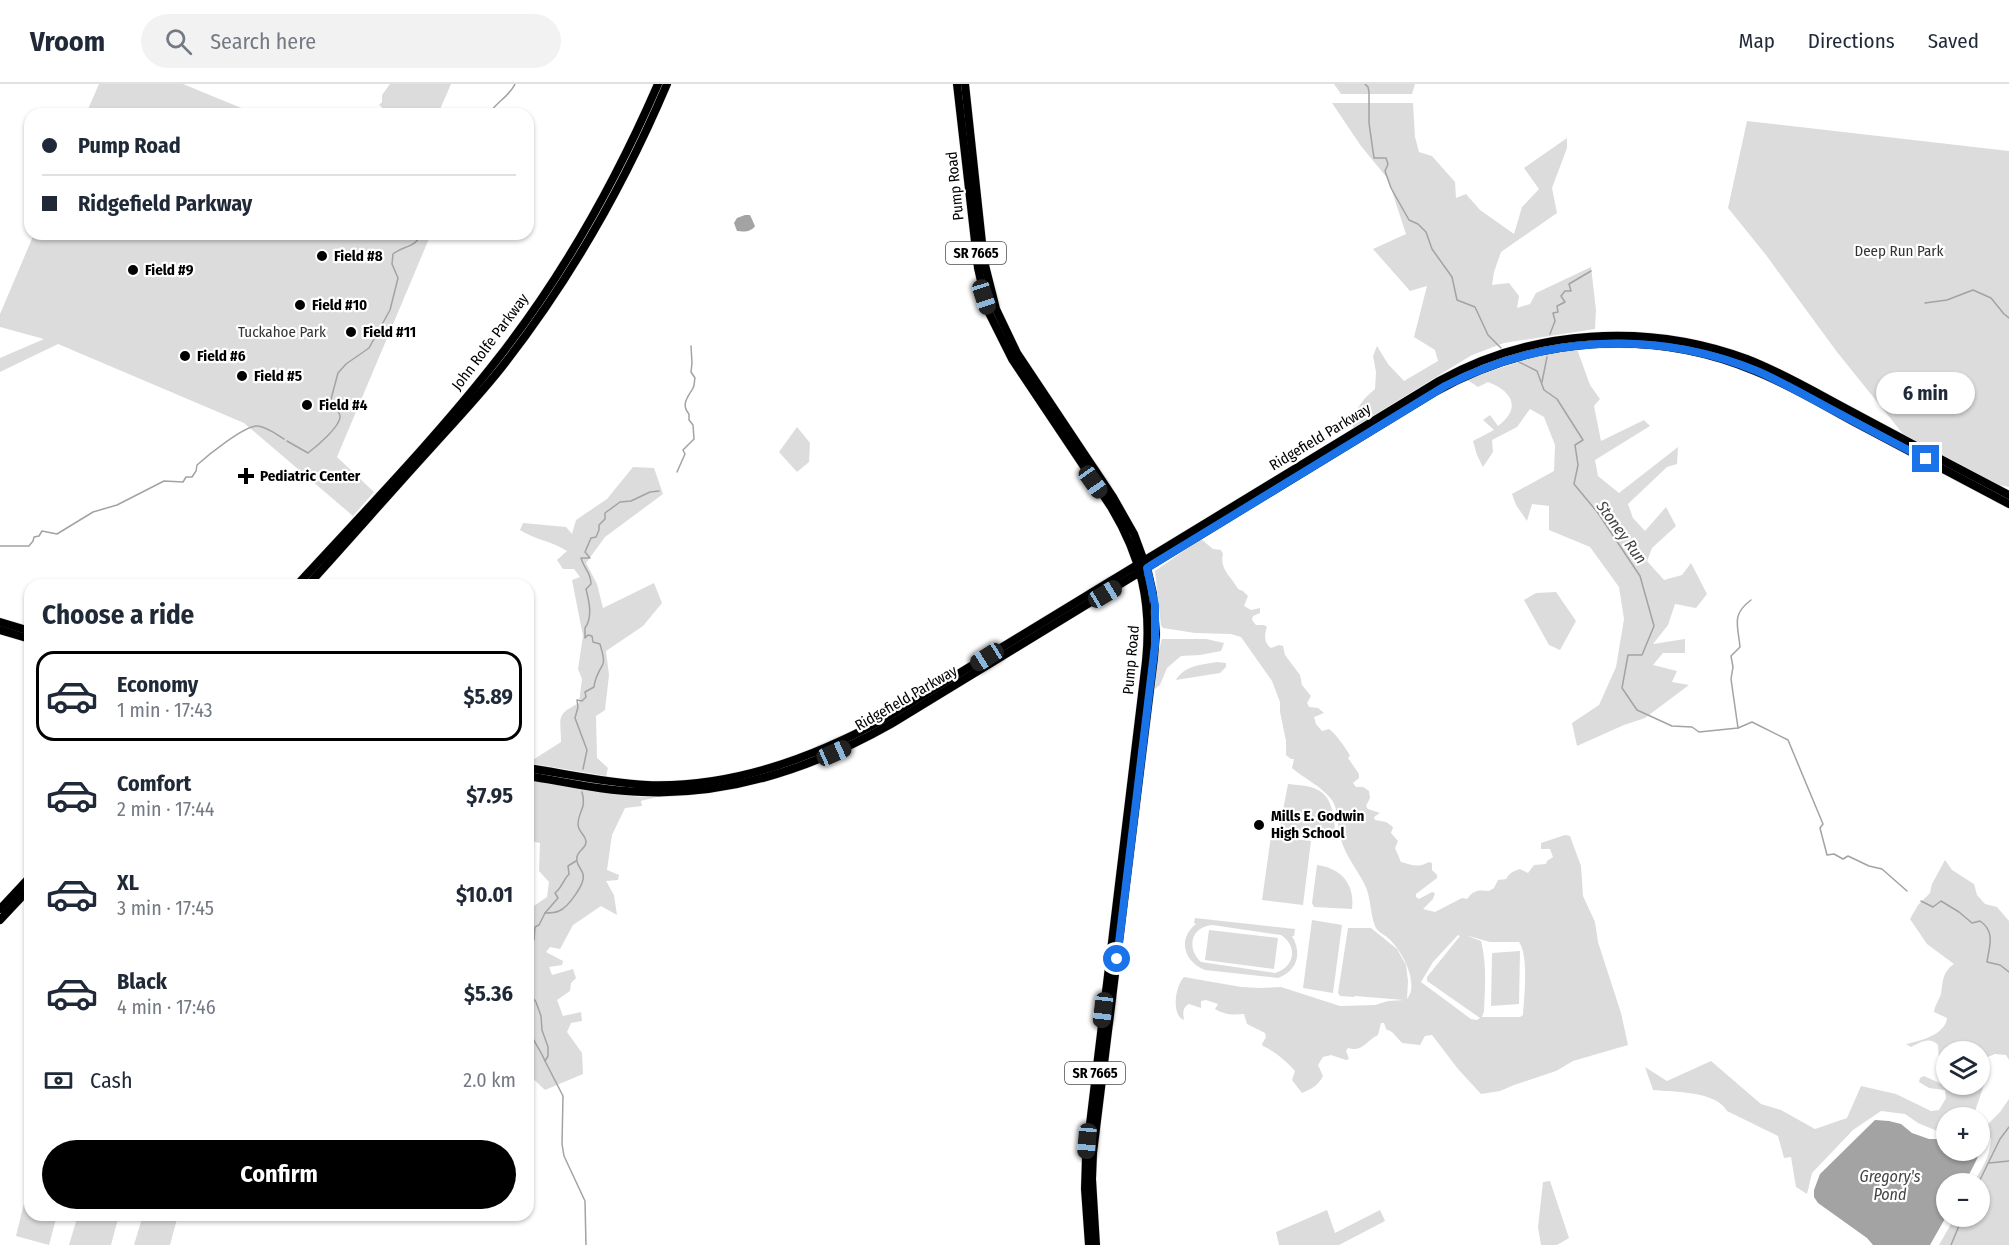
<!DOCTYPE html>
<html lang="en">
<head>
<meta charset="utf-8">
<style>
  :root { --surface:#fff; --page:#f2f2f3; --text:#1f2937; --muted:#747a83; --line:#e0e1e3; --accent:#000 }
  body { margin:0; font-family:"Fira Sans Condensed",sans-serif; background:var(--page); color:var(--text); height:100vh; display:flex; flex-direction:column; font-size:22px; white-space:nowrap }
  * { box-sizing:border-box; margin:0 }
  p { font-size:20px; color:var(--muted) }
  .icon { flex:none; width:33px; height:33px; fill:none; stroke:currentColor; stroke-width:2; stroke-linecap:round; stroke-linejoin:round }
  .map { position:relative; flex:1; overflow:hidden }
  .sheet { position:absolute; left:24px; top:495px; width:510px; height:642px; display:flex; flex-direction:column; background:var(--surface); border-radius:18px; box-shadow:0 2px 4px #0004 }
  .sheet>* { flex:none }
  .banner { position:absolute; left:24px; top:24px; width:510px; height:132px; border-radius:18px; box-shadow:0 2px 4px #0004; display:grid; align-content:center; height:132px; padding:0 18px; background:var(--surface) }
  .fabs { position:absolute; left:1936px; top:957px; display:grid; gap:12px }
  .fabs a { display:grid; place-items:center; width:54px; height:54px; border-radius:50%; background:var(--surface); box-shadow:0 2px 4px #0004; font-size:30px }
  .end { position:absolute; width:27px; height:27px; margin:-14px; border:8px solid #1a73e8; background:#fff; box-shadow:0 0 0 3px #fff }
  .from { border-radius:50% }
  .bubble { position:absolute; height:42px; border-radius:21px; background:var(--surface); box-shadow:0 2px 4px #0004; font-size:20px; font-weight:700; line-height:42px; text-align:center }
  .car { position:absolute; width:18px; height:36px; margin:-18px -9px; border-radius:8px; box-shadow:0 0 4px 2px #0007; background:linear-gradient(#222 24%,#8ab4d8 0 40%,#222 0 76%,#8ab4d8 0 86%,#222 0) }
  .banner b { display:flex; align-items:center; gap:21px; height:57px; font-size:22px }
  .banner b+b { border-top:2px solid var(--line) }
  .banner i { width:15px; height:15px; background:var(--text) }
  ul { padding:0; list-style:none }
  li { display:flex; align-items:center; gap:18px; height:90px; margin:0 12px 9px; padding:0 6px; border:3px solid transparent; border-radius:18px }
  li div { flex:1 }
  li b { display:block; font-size:22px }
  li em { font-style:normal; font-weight:700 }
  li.on { border-color:var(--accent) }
  li>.icon { width:54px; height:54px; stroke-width:1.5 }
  h2 { padding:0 18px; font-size:27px; line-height:72px }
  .pay { display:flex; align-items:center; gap:15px; height:66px; padding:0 18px; font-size:22px }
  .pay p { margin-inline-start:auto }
  .primary-button { display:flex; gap:12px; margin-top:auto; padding:12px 18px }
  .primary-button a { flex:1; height:69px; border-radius:36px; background:var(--accent); color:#fff; font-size:24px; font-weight:700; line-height:69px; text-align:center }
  header { display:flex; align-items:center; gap:36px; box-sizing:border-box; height:84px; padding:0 30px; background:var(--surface); border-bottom:2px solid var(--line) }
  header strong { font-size:28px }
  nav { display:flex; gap:33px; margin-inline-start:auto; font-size:21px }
  .search { width:420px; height:54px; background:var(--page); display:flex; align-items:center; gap:15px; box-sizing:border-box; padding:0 21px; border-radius:33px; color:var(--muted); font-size:22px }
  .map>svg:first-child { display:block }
</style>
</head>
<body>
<header>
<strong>Vroom</strong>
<div class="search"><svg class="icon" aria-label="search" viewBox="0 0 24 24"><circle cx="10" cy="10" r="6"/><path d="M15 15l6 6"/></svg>Search here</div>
<nav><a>Map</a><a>Directions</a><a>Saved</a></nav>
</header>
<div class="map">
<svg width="2009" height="1161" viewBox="0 0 2009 1161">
  <rect width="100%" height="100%" fill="#fff"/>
  <g fill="#dcdcdc" fill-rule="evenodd">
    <polygon points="99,0 183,0 256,30 86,30"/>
    <polygon points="390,0 451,0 438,30 384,30 386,27 379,21 382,18 382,11"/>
    <polygon points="1334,0 1415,0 1412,10 1341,10"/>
    <polygon points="1332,19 1413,19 1415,53 1419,68 1432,72 1455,98 1456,114 1466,110 1480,126 1514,150 1522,123 1539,105 1524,84 1567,54 1567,64 1552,104 1557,129 1501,168 1494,188 1492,201 1509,199 1519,212 1517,224 1530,220 1536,209 1591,183 1596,226 1595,245 1504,259 1472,271 1353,344 1352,332 1365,314 1375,305 1376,288 1373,272 1377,262 1388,280 1404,297 1438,277 1435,266 1414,253 1427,202 1410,207 1373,165 1406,150 1388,95 1361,62"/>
    <polygon points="1747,37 2009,67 2009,403 1999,401 1903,350 1837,268 1766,171 1728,124"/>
    <polygon points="34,150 431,150 337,373 374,408 353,432 244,339 58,260 0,288 0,274 44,255 0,243 0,230"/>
    <path d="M1577,265L1590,301L1600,315L1594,322L1601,357L1644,336L1650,342L1595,376L1598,392L1619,409L1678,363L1677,380L1667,383L1628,420L1633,434L1645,447L1666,423L1676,442L1652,464L1647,477L1664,496L1682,491L1691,479L1707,510L1696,524L1675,520L1668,541L1653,560L1685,555V569H1663L1653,581L1677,587L1672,598L1689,601L1645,634L1624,641L1577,662L1572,639L1599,621L1616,583L1624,535L1619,503L1590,463L1549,446V422L1532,420L1527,437L1516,421L1512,410L1554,387L1555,361L1544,333L1530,325L1517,343L1492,356L1493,368L1483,383L1477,371L1473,357L1494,346L1483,336L1490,331L1498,342C1522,324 1512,307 1488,298L1478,303L1466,295L1538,272Z"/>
    <polygon points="797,343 810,359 809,378 797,388 779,368"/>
    <path d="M633,383L654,384L663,410L605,453L586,479L597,500L603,524L654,499L662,519L643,542L606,567L609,591L605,626L596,632L597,674L608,684L606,692L528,679L561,658C561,634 555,631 579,619L582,595L578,585L583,552L572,496L580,493L574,485H563L557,476L567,467C552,457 535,456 520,446L523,439L566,443L572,450L576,436L607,415Z"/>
    <path d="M1201,455L1213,465L1221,466L1223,470C1219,485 1231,492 1238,505L1243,507L1248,512L1244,522L1251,526L1260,524V529L1253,532L1252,536L1256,541H1264L1267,543C1264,551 1264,559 1271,564L1279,561L1283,562L1285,571L1300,591L1302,601L1311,612L1307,619L1309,623L1318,624L1324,629L1314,633L1316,640L1322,647L1329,645C1335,649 1347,665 1350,672L1348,674L1359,690V694L1353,699L1356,703H1363L1369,707L1370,714L1366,722L1368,725L1380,729L1374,733L1375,736L1386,738L1393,743L1391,749L1398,757L1395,764L1401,778C1412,781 1419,784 1429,778L1432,779V786L1437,791V794L1416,810V813L1419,815L1432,808L1435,809L1433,815L1423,825L1435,828L1462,814L1467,815C1474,806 1478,806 1489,807L1494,804L1498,796L1506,795C1509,789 1514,787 1520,785L1528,789L1534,781L1546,780L1547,777L1553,773L1550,765H1541V759L1565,751L1570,752L1581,782L1583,812L1595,838L1598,858L1621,929L1628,961L1573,977L1556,987L1514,1001L1500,1007L1481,1010L1458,985L1432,951L1425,952L1420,961L1402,959L1392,948L1386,945L1384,939H1381L1378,951C1367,956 1362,969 1348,964L1346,967L1349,975L1346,976L1331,971L1323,973L1318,981L1323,992C1318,1002 1311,1005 1302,1009L1292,996L1295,987C1286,977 1276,968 1263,962L1262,960L1266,953L1265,949L1247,940L1244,930C1233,931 1225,931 1215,925L1218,920L1206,916L1201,917V924L1189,920C1182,924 1183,929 1184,936C1171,931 1175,902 1184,893L1241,903L1260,904L1281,903L1340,922L1375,921L1388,917L1404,916L1355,912L1354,913L1340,912L1338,909L1348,844H1371L1397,865L1406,881L1408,897L1407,915C1420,900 1402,866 1388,854C1384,850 1378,849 1375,842C1370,829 1371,814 1365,801C1357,785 1344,770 1340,752C1337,740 1339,727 1332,716C1321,702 1305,695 1292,684L1294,675H1291L1286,671V657L1280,628V618L1272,597L1241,553L1231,550L1195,549L1163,544L1161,541L1155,487ZM1458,851L1460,852L1427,893V897L1480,934L1477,936L1471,935L1421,898L1433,878ZM1465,851L1490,858H1519C1529,872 1524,913 1523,931L1520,933H1482L1484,927C1485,903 1487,881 1481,857Z"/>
    <polygon points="1556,508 1576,537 1560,566 1549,561 1524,516 1536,509"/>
    <polygon points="1162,555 1206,555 1224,559 1221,567 1200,571 1181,572 1167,584 1160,601 1155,605 1157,574"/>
    <path d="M1217,578L1226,579V583L1220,589L1176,596C1185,581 1201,581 1217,578Z"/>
    <polygon points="528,694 639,713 657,713 641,717 642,722 625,724 612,751 607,786 619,791 618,796 606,797 614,811 617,831 601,822 573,841 560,865 550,863 546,868 563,877 562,881 549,883 552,891 573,885 576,894 571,899 570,907 557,916 563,932 581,928 582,937 571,939 567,948 582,969 583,990 545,1006 528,990 528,826 547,813 549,798 539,787 540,759 530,757 528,759"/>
    <path d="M1288,700C1296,701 1308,701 1316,705C1335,713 1334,738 1336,756L1279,747Z"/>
    <polygon points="1271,752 1311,757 1303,821 1262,816"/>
    <path d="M1945,776L1952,786L1974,800L1977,811L1985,820L1997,823L2009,837V976L2006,971L1995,970L1980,976V968H1947V989L1939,976L1938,961C1929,952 1920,959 1911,963L1906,960C1920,957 1945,951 1947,934L1934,928C1935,921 1939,916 1941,910C1943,898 1942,888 1954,880L1927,860L1910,835L1918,821L1930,809L1932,800Z"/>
    <path d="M1317,781C1341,784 1355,800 1352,825L1314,823L1312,819Z"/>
    <path d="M1195,834L1295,845L1294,852H1292C1302,869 1298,886 1278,894L1205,886C1184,878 1177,855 1196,840L1194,839ZM1212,841L1281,851C1298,862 1295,883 1275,889L1201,878C1186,864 1191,843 1212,841Z"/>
    <polygon points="1312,836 1342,841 1333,909 1303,904"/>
    <polygon points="1209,846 1278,854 1274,885 1205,876"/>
    <polygon points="1520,867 1519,920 1491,922 1492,869"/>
    <path d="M1711,977L1761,1020L1781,1026L1815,1045L1847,1034L1861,1002L1896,1010L1931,1027L1939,1026L1946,1014L1945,1006L1929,1004L1919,998L1920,994L1924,992L1946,1002L1948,1001L1980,1000V979L1987,988L1985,998L1973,1033L1947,1034V1048L1937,1047L1918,1039L1905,1030L1881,1027L1853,1046L1812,1089L1807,1110L1796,1103L1791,1073L1784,1074L1778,1052L1727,1027C1716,1007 1674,1008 1653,1006L1645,983L1667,997Z"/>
    <path d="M2009,1015V1161H1939L1955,1133L1980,1132V1100L1973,1099C1982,1085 1990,1073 1991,1055L1988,1050L1987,1041L2000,1028Z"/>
    <polygon points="30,1095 30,1131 57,1131 49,1161 16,1152"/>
    <polygon points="1550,1097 1569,1154 1557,1161 1541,1161 1538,1143 1543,1098"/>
    <polygon points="1327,1126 1335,1149 1380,1126 1385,1137 1339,1161 1279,1161 1276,1148"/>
    <polygon points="78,1131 119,1131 111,1161 69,1161"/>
    <polygon points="143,1131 178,1131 170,1161 134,1161"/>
  </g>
  <g fill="#a3a3a3">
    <path d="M745,131H750L755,142C751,148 744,148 737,147L734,139L737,134Z"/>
    <path d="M1875,1036L1889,1037L1901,1040L1912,1049L1929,1055H1947V1066H1980V1058L1982,1061C1978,1075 1971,1087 1964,1099L1947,1100V1131L1930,1161H1873L1867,1154L1818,1119L1814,1113V1106L1820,1090Z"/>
  </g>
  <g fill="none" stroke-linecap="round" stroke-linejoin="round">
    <g stroke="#a3a3a3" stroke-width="1.5">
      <polyline points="1365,0 1368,3 1369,8 1369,39 1374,74 1386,74 1388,80 1385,87 1391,104 1409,136 1418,140 1426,148 1432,165 1452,193 1457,216 1475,223 1488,251 1501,264"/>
      <path d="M489,30C496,18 509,13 515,0"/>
      <polyline points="1925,219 1947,216 1973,206 1991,214 2004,230 2009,234"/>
      <polyline points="1550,250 1555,237 1553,229 1558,228 1557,222 1565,218 1561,212 1565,207 1571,207 1569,200 1591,187"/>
      <polyline points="1519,278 1537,287 1544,306 1557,315 1583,356 1575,361 1578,381 1574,400 1598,429 1640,492 1654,542 1642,571 1628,571 1622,604 1637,626 1672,642 1692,643 1699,648 1738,644 1752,638 1788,656 1823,740 1820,744 1827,771 1834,770 1843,775 1848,772 1869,782 1882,785 1907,807"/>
      <polyline points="1542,298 1547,273"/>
      <path d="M287,357L308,369C316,363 341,342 340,332C339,325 332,322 331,315L338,289L346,280L369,264L390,226L398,194L392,180L393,170C403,162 416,163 422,150"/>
      <path d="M677,388L685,370L683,366L694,355L693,341L689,336V330C680,320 689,312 693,304C695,301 694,297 695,294L691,288L692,279L691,262"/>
      <path d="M0,462H29L33,457L34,453L39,452L42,447L57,450L93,428L117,421L164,397L183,398L186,393H192L196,387L197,381C207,372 246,340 258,342C267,343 276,350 284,355"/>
      <path d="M1738,644L1731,595L1733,583L1731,572L1740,563C1738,541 1731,531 1751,516"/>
      <path d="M583,685L587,666L575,634L578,623L577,616L582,617L586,613L585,608L594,603C595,593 599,588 603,580C605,574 601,565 600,560L593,558L592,552L588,551L585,554V544C593,533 589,517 586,505L591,500C591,488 584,485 581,474H590L585,468L591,454L596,453L599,446V441L605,435V429L620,418L631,417L650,408L659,407"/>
      <path d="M1921,817L1933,823L1941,817L1959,828L1972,839L1980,837C1996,848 1989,863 1987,878L2000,881L2009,888"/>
      <path d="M545,829L558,814L555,809C562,804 563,796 569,790L568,782L576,777"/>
      <path d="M528,863L534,856L535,843L539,841L545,829C550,829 555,829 559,827C567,824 586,800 583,790C581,784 575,779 577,773C578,766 587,764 586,757C585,750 578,748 578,740C578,727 587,725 582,708"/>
      <polyline points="528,908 536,918 541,932 542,946 548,963 548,972 545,977 563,1012 562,1060 564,1072 585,1117 586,1161"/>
      <path d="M528,944C533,957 540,965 545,977"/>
      <polyline points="1989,1079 2009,1077"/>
      <polyline points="1978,1100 2000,1055 2009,1043"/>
      <polyline points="1951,1161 1963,1132"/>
    </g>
    <g stroke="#dbdbdb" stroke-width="9">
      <g id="major">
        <path d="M957,0L978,184L988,227L1012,275L1111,423C1141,473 1152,519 1146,577L1086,1073L1085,1105L1089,1161"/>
        <polyline points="965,0 984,177 996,225 1017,269 1113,413 1134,450 1148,488 1153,510 1156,550 1154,574 1093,1069 1092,1095 1096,1161"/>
        <path d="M297,501C364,428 435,355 496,277C563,192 615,99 658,0"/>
        <path d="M308,501C349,456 389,410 430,365C455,337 482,309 505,279C571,194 625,99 667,0"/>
        <polyline points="0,538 30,547"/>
        <polyline points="0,546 30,555"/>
        <path d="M528,684C567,690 607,699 647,701C730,704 811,675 884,635L1439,297C1532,245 1647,238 1747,275C1786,290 1823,313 1860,332C1910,359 1959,385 2009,411"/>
        <path d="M528,692C566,698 604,707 642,708C729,712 815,683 891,640L1435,308C1533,253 1650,243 1755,287C1790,301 1823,321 1856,339C1907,366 1958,393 2009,420"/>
        <polyline points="0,825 30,793"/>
        <polyline points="0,836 30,804"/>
      </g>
    </g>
    <use href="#major" stroke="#000" stroke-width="8"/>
  </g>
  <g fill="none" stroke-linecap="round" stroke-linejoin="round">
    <path stroke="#1a73e8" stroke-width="8" d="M1117,875L1155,561V521L1147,484L1150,482L1445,302C1542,252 1655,245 1757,287C1780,297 1803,310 1825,322C1859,340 1892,358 1926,375"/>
  </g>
  <g fill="#000" stroke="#fff" stroke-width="2">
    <circle cx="322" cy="172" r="6"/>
    <circle cx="133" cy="186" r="6"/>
    <circle cx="300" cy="221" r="6"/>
    <circle cx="351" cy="248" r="6"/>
    <circle cx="185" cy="272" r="6"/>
    <circle cx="242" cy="292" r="6"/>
    <circle cx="307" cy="321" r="6"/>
    <path d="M243 383h6v6h6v6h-6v6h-6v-6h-6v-6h6z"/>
    <circle cx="1259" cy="741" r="6"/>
  </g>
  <g text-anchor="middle" stroke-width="4.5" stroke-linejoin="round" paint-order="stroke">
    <g fill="#fff" stroke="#4c4c4c" stroke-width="1.5">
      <rect x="946" y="158" width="60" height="22" rx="4.5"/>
      <rect x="1065" y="978" width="60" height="22" rx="4.5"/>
    </g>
    <g font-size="14" font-weight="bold" fill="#000">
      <text x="976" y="174">SR 7665</text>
      <text x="1095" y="994">SR 7665</text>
    </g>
    <g font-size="15" fill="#000" stroke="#fff">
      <text transform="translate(955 102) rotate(-96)" y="5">Pump Road</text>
      <text transform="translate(490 258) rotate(-53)" y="5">John Rolfe Parkway</text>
      <text transform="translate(1320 353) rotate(-31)" y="5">Ridgefield Parkway</text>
      <text transform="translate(1131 576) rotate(-85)" y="5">Pump Road</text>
      <text transform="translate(906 614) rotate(-30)" y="5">Ridgefield Parkway</text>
    </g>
    <g font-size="15" fill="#333" stroke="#fff">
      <text x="1899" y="172">Deep Run Park</text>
      <text x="282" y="253">Tuckahoe Park</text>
    </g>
    <g font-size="15" font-weight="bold" fill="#000" stroke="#fff" text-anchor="start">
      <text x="334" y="177">Field #8</text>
      <text x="145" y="191">Field #9</text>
      <text x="312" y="226">Field #10</text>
      <text x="363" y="253">Field #11</text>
      <text x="197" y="277">Field #6</text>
      <text x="254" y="297">Field #5</text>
      <text x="319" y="326">Field #4</text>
      <text x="260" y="397">Pediatric Center</text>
      <text x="1271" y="737">Mills E. Godwin<tspan x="1271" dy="17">High School</tspan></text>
    </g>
    <g font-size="16" font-style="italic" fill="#444" stroke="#fff">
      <text transform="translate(1622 448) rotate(54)" y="6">Stoney Run</text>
      <text x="1890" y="1098">Gregory's<tspan x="1890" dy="18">Pond</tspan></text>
    </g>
  </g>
</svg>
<div class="fabs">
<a><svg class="icon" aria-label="layers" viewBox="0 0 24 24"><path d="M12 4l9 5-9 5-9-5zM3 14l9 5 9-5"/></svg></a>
<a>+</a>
<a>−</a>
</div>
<i class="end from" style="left:1117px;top:875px"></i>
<i class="end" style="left:1926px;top:375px"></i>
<div class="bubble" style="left:1876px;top:288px;width:99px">6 min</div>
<i class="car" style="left:984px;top:213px;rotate:162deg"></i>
<i class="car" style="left:1093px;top:398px;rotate:145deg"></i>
<i class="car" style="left:1105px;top:510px;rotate:59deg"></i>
<i class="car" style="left:987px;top:573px;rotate:238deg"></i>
<i class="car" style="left:834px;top:669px;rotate:66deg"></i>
<i class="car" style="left:1103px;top:926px;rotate:187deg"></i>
<i class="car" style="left:1087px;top:1057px;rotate:185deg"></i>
<div class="banner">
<b><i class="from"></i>Pump Road</b>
<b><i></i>Ridgefield Parkway</b>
</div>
<section class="sheet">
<h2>Choose a ride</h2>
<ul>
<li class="on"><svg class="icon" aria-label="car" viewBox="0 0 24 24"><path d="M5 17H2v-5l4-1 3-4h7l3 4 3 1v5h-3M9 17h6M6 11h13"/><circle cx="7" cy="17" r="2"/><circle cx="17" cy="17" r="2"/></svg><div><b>Economy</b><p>1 min · 17:43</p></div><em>$5.89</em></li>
<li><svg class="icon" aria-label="car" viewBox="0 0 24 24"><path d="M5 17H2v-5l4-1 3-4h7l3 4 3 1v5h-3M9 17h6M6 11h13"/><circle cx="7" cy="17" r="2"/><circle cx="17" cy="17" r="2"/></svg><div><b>Comfort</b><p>2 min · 17:44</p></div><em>$7.95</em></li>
<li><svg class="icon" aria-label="car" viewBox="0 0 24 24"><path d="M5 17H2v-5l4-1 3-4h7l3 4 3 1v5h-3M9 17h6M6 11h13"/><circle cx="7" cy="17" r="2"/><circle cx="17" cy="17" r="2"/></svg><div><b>XL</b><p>3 min · 17:45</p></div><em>$10.01</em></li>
<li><svg class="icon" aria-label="car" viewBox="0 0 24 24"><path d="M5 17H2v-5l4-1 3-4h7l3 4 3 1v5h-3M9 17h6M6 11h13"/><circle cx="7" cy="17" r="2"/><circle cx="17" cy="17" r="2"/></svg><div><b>Black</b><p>4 min · 17:46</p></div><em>$5.36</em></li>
</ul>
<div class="pay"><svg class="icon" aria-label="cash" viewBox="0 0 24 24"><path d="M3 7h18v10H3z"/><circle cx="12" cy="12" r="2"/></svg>Cash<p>2.0 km</p></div>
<div class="primary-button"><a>Confirm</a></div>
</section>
</div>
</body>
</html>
